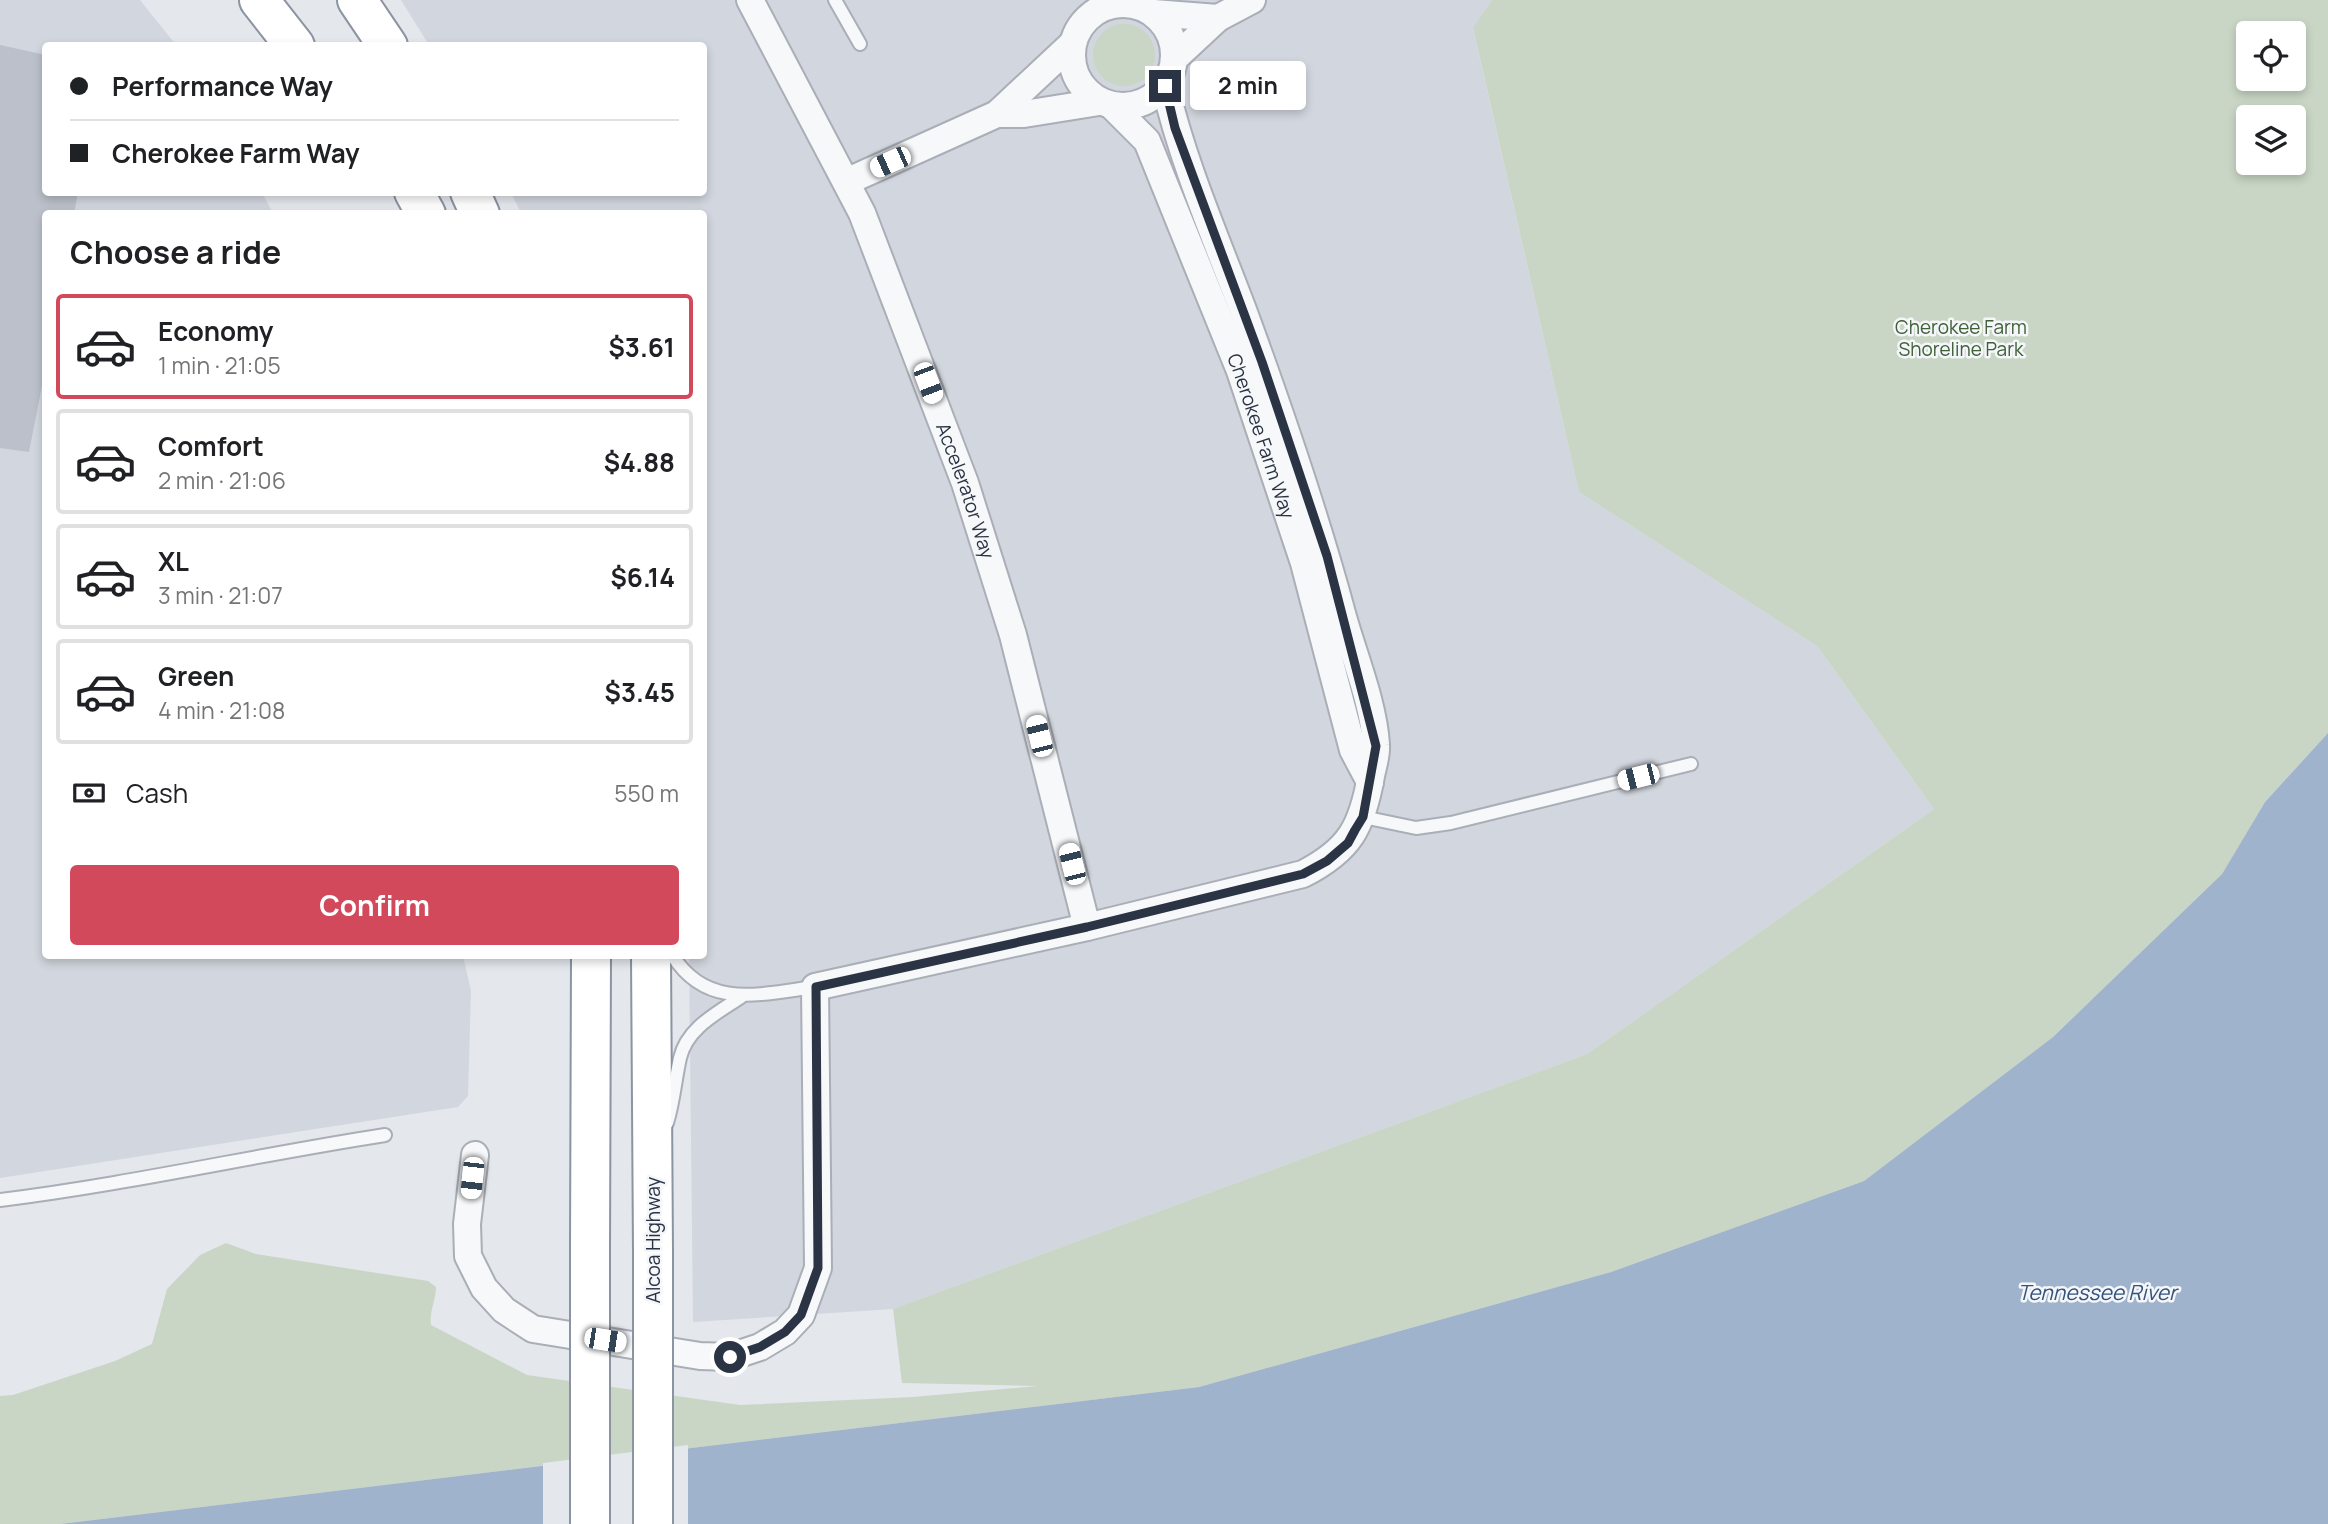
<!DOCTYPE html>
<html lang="en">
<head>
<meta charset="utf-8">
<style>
  :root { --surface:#fff; --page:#f6f6f6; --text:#202124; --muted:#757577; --line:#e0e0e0; --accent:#d1495b }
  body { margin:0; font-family:Manrope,sans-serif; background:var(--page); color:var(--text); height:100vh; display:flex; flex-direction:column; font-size:26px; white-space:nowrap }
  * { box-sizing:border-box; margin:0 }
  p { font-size:23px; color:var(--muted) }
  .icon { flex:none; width:38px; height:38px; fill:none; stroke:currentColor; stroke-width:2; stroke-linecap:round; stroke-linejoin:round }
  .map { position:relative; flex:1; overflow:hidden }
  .panel { position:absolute; left:42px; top:210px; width:665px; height:749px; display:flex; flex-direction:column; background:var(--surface); border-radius:7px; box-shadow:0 4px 10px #0003 }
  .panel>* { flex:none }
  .hud { position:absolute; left:42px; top:42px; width:665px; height:154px; border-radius:7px; box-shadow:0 4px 10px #0003; display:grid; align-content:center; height:154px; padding:0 28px; background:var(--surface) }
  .controls { position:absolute; left:2236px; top:21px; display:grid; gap:14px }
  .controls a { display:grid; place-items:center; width:70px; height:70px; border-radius:7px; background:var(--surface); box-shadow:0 4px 10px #0003; font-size:35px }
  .end { position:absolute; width:32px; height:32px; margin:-16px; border:9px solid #2b3445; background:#fff; box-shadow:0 0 0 4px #fff }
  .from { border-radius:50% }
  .bubble { position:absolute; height:49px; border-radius:7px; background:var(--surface); box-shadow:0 4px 10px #0003; font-size:23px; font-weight:700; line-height:49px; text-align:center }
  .car { position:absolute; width:21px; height:42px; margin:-21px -10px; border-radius:9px; box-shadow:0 0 5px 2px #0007; background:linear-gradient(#fff 24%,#345 0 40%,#fff 0 76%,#345 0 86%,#fff 0) }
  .hud b { display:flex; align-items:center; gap:24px; height:66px; font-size:26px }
  .hud b+b { border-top:2px solid var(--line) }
  .hud i { width:18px; height:18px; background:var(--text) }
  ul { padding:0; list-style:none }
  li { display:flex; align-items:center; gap:21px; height:105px; margin:0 14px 10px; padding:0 14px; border:4px solid var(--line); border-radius:7px }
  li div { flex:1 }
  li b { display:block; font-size:26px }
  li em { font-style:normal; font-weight:700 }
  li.active { border-color:var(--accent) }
  li>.icon { width:63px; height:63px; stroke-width:1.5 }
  h2 { padding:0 28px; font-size:32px; line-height:84px }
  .pay { display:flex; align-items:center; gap:18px; height:77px; padding:0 28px; font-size:26px }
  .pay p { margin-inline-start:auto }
  .primary-button { display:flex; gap:14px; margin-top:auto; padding:14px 28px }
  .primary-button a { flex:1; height:80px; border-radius:7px; background:var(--accent); color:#fff; font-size:28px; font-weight:700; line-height:80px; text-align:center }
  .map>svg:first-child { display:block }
</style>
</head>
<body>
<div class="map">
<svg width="2328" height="1524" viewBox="0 0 2328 1524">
  <rect width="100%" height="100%" fill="#e4e7ec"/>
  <g fill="#d2d6de">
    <polygon points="0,0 140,0 176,45 46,46 46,192 262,193 273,213 46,214 46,956 463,956 471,991 468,1096 458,1107 0,1178"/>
    <polygon points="401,0 1492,0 1473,29 1579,492 1817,646 1934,809 1587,1054 893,1309 693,1322 689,956 704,956 704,214 521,213 511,193 704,192 704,46 429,45"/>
  </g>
  <g fill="#c9d6c5" fill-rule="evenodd">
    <path d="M1492,0H2328V733L2265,802L2222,874L2053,1037L1864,1181L1611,1272L1199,1387L60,1524H0V1396L13,1395L115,1361L152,1344L167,1289L200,1255L226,1243L256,1254L428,1281L436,1287C436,1300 429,1312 431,1325L527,1375L740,1405L913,1397L1038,1386L902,1383L893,1309L1587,1054L1934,809L1817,646L1579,492L1473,28ZM2249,33H2294V79H2249ZM2249,117H2294V163H2249Z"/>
    <circle cx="1124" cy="55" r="31"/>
  </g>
  <polygon fill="#9fb4cc" points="2328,733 2328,1524 60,1524 1199,1387 1611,1272 1864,1181 2053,1037 2222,874 2265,802"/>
  <polygon fill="#e4e7ec" points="688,1445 688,1524 543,1524 543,1463"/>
  <polygon fill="#bbc0ca" points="0,45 46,55 46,192 78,192 74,214 46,214 46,365 29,452 0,448"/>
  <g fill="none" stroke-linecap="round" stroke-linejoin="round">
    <g stroke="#a9aeb7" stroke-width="16">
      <g id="service">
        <polyline points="835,0 860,44"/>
        <polyline points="1363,817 1416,828 1451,823 1691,764"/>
        <path d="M673,956C707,1010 761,994 815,987"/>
        <path d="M667,1123C674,1100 675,1080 680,1058C687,1028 717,1013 741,997"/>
        <path d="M0,1200C129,1184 256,1155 385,1135"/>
      </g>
    </g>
    <g stroke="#a9aeb7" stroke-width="30">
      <g id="minor">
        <path id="s1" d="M750,0L862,213L965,483L1013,635L1087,927"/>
        <circle cx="1123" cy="55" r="51"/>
        <polyline points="1153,13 1218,18"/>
        <polyline points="1175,58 1218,18 1252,0"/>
        <path id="s2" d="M1112,106L1147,141L1240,371L1304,563L1353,750L1370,782"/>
        <polyline points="997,114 1024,114 1099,102"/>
        <polyline points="848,181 997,114 1073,43"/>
        <path d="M475,1155L467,1224L468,1256L484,1288L504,1310L533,1329L700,1356L730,1357L760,1347L785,1332L801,1315L818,1268L815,987L1087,927L1303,874C1350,850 1362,827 1371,776C1373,766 1377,754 1376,745C1374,705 1354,656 1343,617C1315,513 1280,411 1243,310C1215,236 1183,163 1165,86"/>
      </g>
    </g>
    <g stroke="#8b94a3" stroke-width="42">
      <g id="motorway">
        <polyline points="259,0 295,46"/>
        <polyline points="357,0 388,46"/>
        <polyline points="414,192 426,214"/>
        <polyline points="470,192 480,214"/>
        <polyline points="651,956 653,1252"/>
        <polyline points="590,1250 591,956"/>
      </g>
    </g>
    <use href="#service" stroke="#f7f8fa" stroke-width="12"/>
    <use href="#minor" stroke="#f7f8fa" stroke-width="26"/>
    <use href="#motorway" stroke="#fff" stroke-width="38"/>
    <g stroke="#8b94a3" stroke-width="42" stroke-linecap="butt">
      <g id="motorway-bridge">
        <polyline points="653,1252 653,1524"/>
        <polyline points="590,1524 590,1250"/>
      </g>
    </g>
    <use href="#motorway-bridge" stroke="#fff" stroke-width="38"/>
  </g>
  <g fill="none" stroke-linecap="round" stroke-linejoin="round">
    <polyline stroke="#2b3445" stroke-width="9" points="730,1357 760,1347 785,1332 801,1315 818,1268 816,987 1087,927 1303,874 1327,861 1348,843 1355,830 1363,817 1376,746 1327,556 1262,362 1175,128 1165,86"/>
  </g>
  <g text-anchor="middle" stroke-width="5" stroke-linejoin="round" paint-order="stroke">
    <g font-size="19" fill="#3f6138" stroke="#f4f6f9">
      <text x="1961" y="334">Cherokee Farm<tspan x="1961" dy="22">Shoreline Park</tspan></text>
    </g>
    <g font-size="19" fill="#2b3445" stroke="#f4f6f9">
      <text dy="7" stroke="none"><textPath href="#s2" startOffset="366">Cherokee Farm Way</textPath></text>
      <text dy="7" stroke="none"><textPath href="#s1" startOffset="537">Accelerator Way</textPath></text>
      <text transform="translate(653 1240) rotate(-90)" y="7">Alcoa Highway</text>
    </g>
    <g font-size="21" font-style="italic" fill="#34527a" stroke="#f4f6f9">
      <text x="2097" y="1300">Tennessee River</text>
    </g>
  </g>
</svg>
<div class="controls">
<a><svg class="icon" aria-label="locate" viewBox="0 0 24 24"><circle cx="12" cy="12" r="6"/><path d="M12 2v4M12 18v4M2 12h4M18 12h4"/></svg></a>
<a><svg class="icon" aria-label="layers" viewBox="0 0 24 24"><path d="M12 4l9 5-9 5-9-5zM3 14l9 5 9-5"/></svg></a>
</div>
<i class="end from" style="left:730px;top:1357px"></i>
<i class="end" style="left:1165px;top:86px"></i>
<div class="bubble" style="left:1190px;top:61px;width:116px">2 min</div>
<i class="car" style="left:890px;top:162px;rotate:246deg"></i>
<i class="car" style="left:928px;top:383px;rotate:159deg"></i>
<i class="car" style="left:1039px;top:736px;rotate:346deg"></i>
<i class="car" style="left:1638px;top:777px;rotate:256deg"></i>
<i class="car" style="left:1072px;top:864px;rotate:346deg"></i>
<i class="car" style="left:472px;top:1178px;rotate:186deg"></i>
<i class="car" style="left:605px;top:1340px;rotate:99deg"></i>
<div class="hud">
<b><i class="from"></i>Performance Way</b>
<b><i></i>Cherokee Farm Way</b>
</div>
<section class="panel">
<h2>Choose a ride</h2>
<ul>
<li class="active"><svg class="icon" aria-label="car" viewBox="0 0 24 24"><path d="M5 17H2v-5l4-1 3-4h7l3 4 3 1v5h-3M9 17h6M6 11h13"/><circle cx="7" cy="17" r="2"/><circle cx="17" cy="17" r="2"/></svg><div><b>Economy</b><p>1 min · 21:05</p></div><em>$3.61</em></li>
<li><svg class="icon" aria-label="car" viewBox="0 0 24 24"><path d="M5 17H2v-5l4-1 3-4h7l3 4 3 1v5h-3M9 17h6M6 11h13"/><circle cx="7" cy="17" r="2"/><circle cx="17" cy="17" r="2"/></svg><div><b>Comfort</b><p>2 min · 21:06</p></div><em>$4.88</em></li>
<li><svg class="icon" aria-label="car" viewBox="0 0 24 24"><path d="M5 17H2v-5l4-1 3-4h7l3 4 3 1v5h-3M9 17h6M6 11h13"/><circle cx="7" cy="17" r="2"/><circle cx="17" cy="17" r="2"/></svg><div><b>XL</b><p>3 min · 21:07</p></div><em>$6.14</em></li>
<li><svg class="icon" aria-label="car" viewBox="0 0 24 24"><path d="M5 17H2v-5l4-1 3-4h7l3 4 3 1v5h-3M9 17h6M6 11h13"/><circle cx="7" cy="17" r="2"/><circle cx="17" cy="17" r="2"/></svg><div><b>Green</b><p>4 min · 21:08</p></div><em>$3.45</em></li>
</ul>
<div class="pay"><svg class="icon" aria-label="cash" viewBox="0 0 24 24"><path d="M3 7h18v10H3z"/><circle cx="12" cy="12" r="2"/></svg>Cash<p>550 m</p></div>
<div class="primary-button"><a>Confirm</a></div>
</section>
</div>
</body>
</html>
